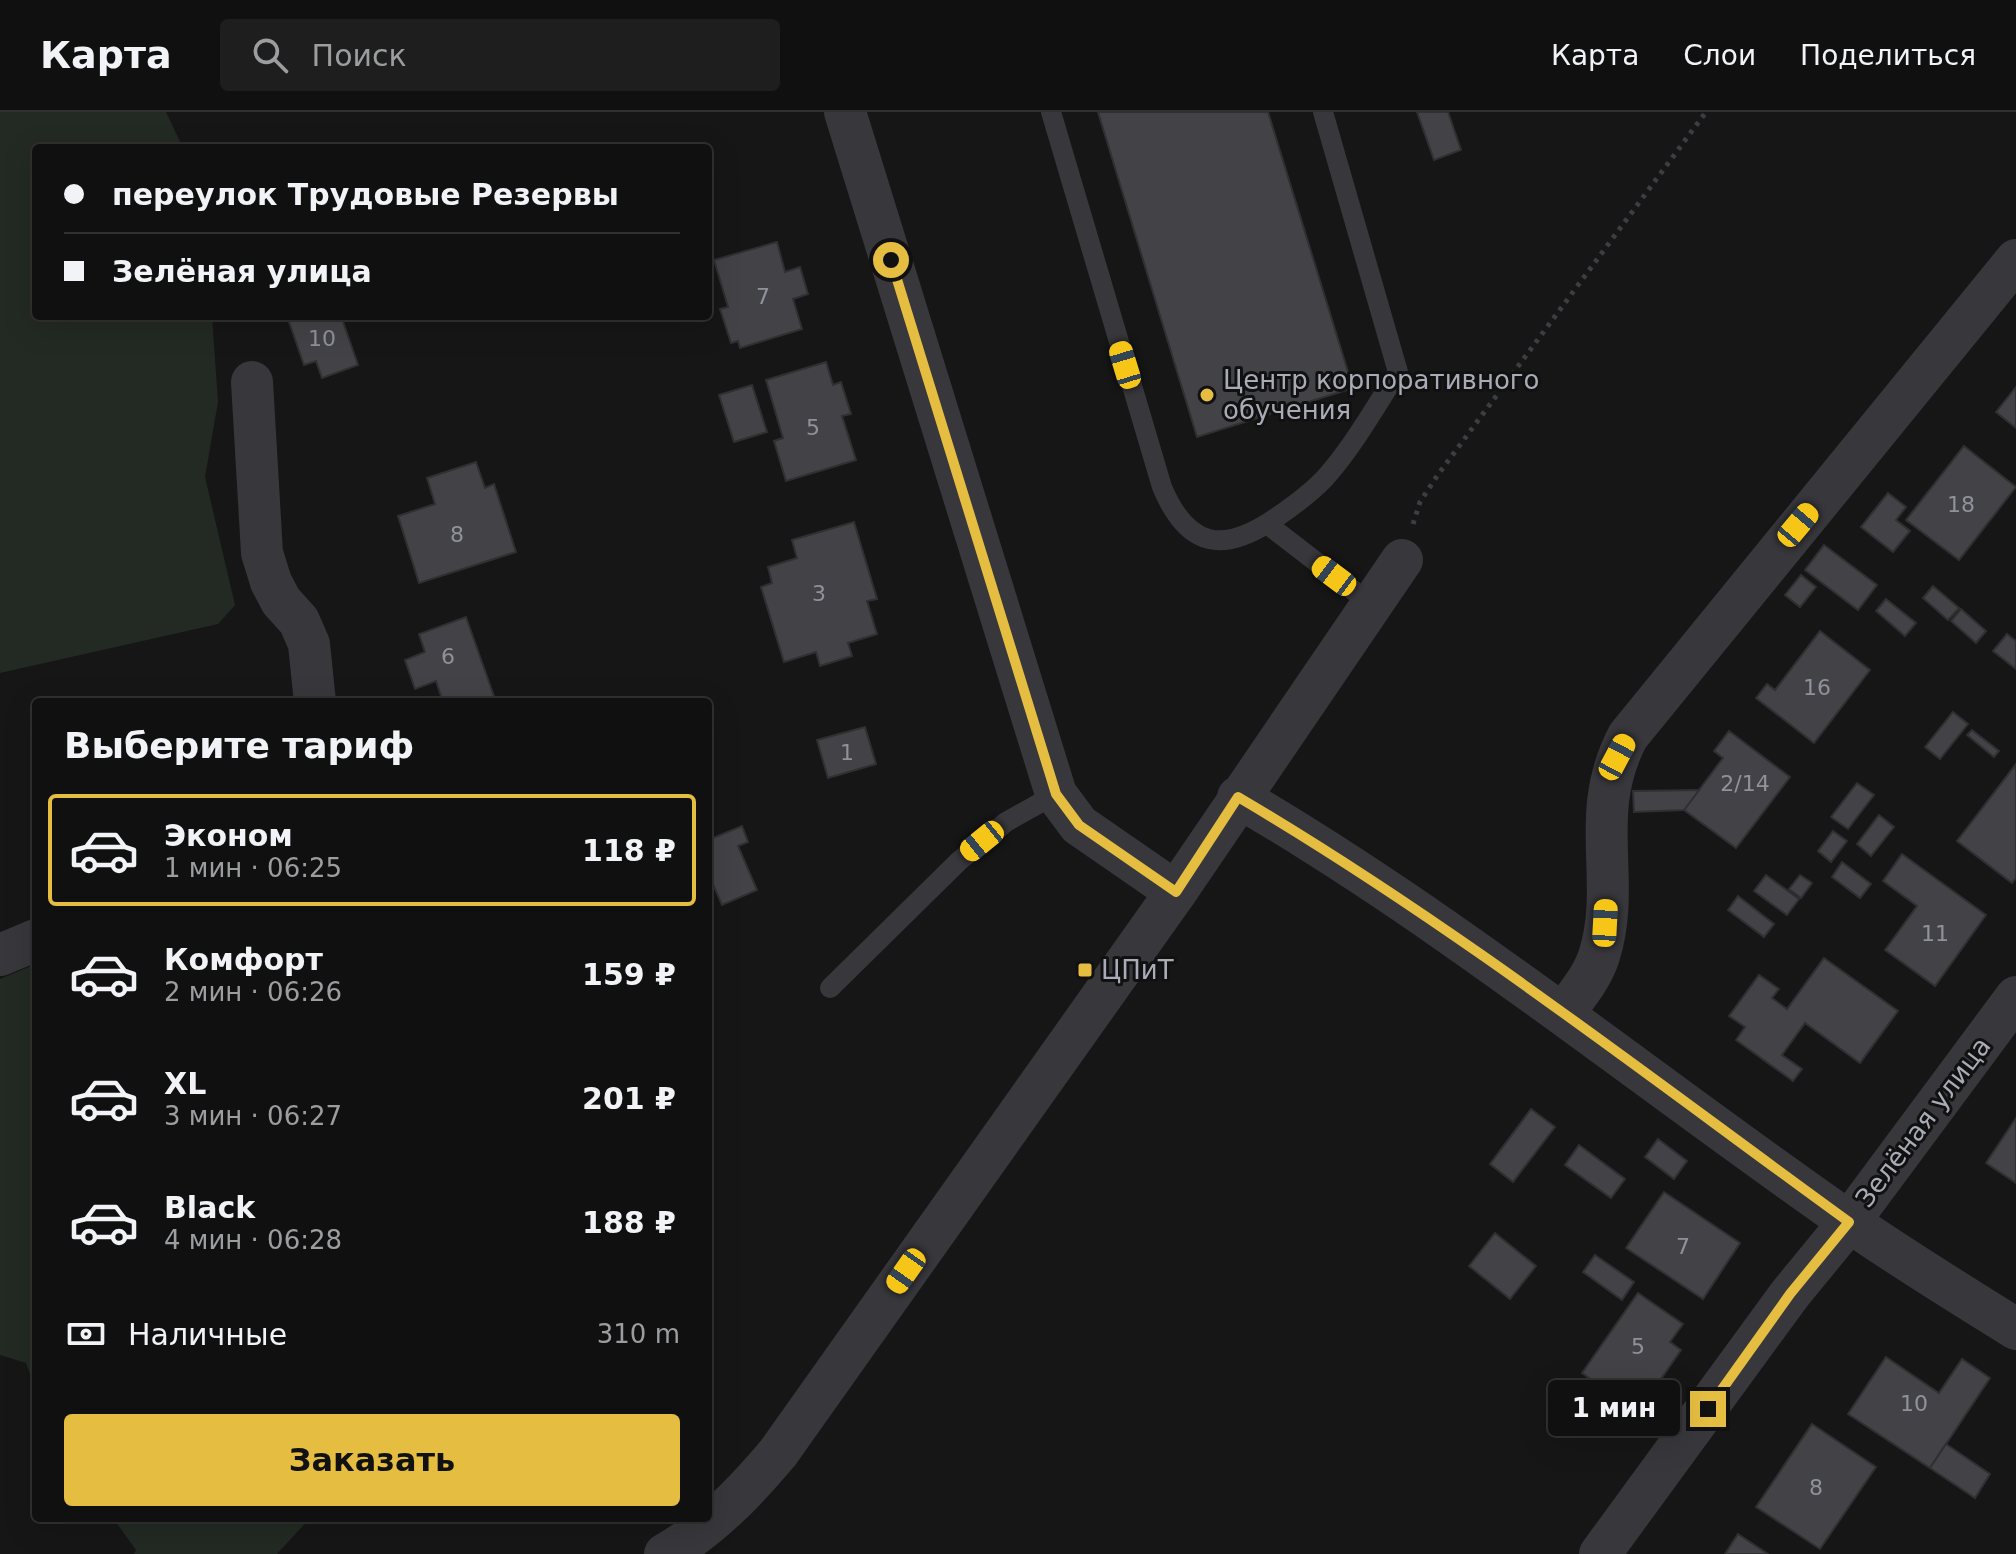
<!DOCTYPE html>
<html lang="ru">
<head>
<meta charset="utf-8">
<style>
  :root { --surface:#101011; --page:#1e1e1f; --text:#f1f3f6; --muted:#9c9d9f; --line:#303031; --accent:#e4bd41 }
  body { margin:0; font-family:"DejaVu Sans",sans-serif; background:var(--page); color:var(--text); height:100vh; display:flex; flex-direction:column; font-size:30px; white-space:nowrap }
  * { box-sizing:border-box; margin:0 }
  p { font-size:26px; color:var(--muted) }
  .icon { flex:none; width:44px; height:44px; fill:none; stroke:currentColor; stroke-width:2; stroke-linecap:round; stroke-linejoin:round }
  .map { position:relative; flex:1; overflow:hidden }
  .sheet { position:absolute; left:32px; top:586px; width:680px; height:824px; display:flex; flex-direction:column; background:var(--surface); border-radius:8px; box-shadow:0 8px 32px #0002,0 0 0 2px var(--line) }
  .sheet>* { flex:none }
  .top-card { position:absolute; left:32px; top:32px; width:680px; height:176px; border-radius:8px; box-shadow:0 8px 32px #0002,0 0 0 2px var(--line); display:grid; align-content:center; height:176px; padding:0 32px; background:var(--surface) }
  .end { position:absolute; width:36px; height:36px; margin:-18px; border:10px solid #e4bd41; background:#111; box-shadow:0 0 0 4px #111 }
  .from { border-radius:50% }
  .bubble { position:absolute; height:56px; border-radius:8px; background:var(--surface); box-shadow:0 8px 32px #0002,0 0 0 2px var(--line); font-size:26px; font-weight:800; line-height:56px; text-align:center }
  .car { position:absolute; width:24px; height:48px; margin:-24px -12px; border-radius:10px; box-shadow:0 0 6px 2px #0007; background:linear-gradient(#f5c518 24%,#345 0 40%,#f5c518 0 76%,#345 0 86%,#f5c518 0) }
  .top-card b { display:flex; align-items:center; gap:28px; height:76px; font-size:30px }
  .top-card b+b { border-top:2px solid var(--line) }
  .top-card i { width:20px; height:20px; background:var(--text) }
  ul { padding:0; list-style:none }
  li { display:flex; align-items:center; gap:24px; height:112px; margin:0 16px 12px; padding:0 16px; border:4px solid transparent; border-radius:8px }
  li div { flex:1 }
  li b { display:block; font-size:30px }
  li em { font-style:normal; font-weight:800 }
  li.selected { border-color:var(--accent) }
  li>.icon { width:72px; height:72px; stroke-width:1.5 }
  h2 { padding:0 32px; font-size:36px; line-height:96px }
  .pay { display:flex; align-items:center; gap:20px; height:88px; padding:0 32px; font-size:30px }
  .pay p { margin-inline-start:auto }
  .cta { display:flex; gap:16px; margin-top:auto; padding:16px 32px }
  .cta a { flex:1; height:92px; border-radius:8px; background:var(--accent); color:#111; font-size:32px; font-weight:800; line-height:92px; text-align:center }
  header { display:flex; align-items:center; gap:48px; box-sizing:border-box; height:112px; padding:0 40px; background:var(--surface); border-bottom:2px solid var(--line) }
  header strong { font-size:38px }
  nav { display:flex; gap:44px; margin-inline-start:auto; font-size:28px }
  .search { width:560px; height:72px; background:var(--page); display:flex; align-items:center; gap:20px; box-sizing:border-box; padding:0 28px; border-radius:8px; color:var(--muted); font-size:30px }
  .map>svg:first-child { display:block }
</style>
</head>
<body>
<header>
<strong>Карта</strong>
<div class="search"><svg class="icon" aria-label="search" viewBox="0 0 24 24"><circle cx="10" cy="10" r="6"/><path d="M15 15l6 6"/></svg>Поиск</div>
<nav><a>Карта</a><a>Слои</a><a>Поделиться</a></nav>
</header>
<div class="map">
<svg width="2016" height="1442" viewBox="0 0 2016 1442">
  <rect width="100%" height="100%" fill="#161617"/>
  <g fill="#222a23">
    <polygon points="0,0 166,0 183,36 36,36 36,204 212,204 218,290 205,365 235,493 218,512 0,561"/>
    <polygon points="36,852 36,1279 26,1251 0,1243 0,867"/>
    <polygon points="113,1406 310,1406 277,1442 134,1442 136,1438"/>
  </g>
  <g fill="#434347" stroke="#303033" stroke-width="2">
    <polygon points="1098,0 1268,0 1353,276 1197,325"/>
    <polygon points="1417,0 1448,0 1461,38 1434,48"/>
    <polygon points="777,130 785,160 800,155 808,182 793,187 802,217 740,236 738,229 731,231 720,197 728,195 714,148"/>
    <polygon points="287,204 341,204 358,253 322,266 316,249 304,253"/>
    <polygon points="826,250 833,273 841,270 851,302 842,304 856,348 786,369 774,329 783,326 766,268"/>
    <polygon points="752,273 767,320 734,330 719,283"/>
    <polygon points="2016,275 2016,316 1996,300"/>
    <polygon points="1964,334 2016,375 1959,448 1906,408"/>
    <polygon points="476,350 485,376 494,372 516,440 419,471 398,404 435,392 427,366"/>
    <polygon points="1888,381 1906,395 1896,408 1910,419 1893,440 1861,415"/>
    <polygon points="854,410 877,487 867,489 877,522 848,531 852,544 820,554 816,540 784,550 761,475 772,471 768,455 797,446 792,428"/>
    <polygon points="1824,433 1877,473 1858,498 1805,458"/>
    <polygon points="1801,463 1816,475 1800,495 1785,483"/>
    <polygon points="1933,474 1959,496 1948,508 1923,486"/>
    <polygon points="1886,487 1916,511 1905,524 1876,499"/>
    <polygon points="1961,497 1986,519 1976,531 1951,509"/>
    <polygon points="466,505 496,590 443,590 436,569 415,577 405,548 425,540 419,522"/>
    <polygon points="1820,519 1870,558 1814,631 1756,586 1767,572 1775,578"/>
    <polygon points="2007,522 2016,529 2016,557 1993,539"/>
    <polygon points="1953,600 1968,612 1940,647 1925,635"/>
    <polygon points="865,615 876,652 828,666 817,628"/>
    <polygon points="1972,618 1999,639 1994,645 1967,623"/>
    <polygon points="1729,619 1790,665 1736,736 1684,698 1723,646 1714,639"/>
    <polygon points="2016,652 2016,766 2012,771 1957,729"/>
    <polygon points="1857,671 1874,683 1848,717 1831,705"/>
    <polygon points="1699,678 1684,698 1634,700 1633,679"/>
    <polygon points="1879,703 1894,715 1871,744 1857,732"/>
    <polygon points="742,714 748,730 738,734 757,778 722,793 708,761 708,728"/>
    <polygon points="1833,719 1847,729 1831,750 1818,739"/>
    <polygon points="1902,742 1986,803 1935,874 1885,838 1917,794 1883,769"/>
    <polygon points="1842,750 1871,772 1860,786 1832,765"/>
    <polygon points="1766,763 1799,787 1787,803 1754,779"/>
    <polygon points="1800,763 1812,771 1801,786 1789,777"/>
    <polygon points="1738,784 1774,812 1764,825 1728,798"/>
    <polygon points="1824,846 1898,899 1860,951 1805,911 1782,943 1802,957 1793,969 1736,928 1745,915 1729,904 1759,863 1779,877 1772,886 1787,897"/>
    <polygon points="1531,997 1555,1015 1513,1070 1490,1052"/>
    <polygon points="2016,1006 2016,1071 1986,1051"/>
    <polygon points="1658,1027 1687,1049 1674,1067 1645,1045"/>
    <polygon points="1579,1033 1625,1067 1611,1086 1565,1053"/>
    <polygon points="1664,1080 1740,1131 1703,1187 1626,1136"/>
    <polygon points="1495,1121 1536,1154 1510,1187 1469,1154"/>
    <polygon points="1595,1143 1634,1170 1622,1188 1583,1160"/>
    <polygon points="1638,1181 1683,1212 1670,1230 1681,1238 1647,1287 1638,1281 1629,1294 1582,1261"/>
    <polygon points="1886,1245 1939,1281 1962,1247 1990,1266 1930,1356 1848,1302"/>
    <polygon points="1812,1312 1876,1355 1820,1437 1756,1395"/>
    <polygon points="1946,1332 1990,1362 1975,1386 1930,1356"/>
    <polygon points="1738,1422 1768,1442 1725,1442"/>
  </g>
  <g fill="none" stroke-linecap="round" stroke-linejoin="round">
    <polyline stroke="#3d3e43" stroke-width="5" stroke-dasharray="4 6" stroke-linecap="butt" points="1413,412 1420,390 1437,364 1706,0"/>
    <g stroke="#37373c" stroke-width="20">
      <path d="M1051,0L1162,375C1188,437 1224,442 1277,405C1293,394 1311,381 1325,366C1353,335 1375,295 1398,260L1323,0"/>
      <polyline points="1267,412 1371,492"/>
      <polyline points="830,876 959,749 1006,710 1056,682"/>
    </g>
    <g stroke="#37373c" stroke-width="42">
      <polyline points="845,0 1056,682 1079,713 1176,780"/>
      <polyline points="252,270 262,441 271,470 281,489 299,509 309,532 315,590"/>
      <path d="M1238,685C1452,810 1645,968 1848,1109C1903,1147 1960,1182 2016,1217"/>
      <polyline points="0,843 36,828"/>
      <path d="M1563,902C1576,884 1592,866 1599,844C1623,768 1586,703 1628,624L2016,148"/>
      <path d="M665,1442C710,1417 745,1380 778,1341L1176,780L1402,448"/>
      <polyline points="1600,1442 1790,1182 1849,1110 2016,885"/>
    </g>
  </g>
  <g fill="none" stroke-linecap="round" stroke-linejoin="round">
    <path stroke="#e4bd41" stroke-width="10" d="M891,148L1056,682L1079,713L1176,780L1238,685C1452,811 1649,965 1849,1110L1790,1182L1708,1297"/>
  </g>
  <g fill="#e4bd41" stroke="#111112" stroke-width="3">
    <circle cx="1207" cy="283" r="8"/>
    <rect x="1077" y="850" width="16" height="16" rx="4"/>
  </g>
  <g text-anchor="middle" stroke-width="6" stroke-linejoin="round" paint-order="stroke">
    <g font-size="22" fill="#90929a">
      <text x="763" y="192">7</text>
      <text x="322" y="234">10</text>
      <text x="813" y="323">5</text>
      <text x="1961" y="400">18</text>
      <text x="457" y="430">8</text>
      <text x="819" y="489">3</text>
      <text x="448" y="552">6</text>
      <text x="1817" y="583">16</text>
      <text x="847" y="648">1</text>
      <text x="1745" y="679">2/14</text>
      <text x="1935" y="829">11</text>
      <text x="1683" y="1142">7</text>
      <text x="1638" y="1242">5</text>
      <text x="1914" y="1299">10</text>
      <text x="1816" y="1383">8</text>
    </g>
    <g font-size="26" fill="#a9acb6" stroke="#111112" text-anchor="start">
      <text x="1223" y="277">Центр корпоративного<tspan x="1223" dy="30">обучения</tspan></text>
      <text x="1101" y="867">ЦПиТ</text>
    </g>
    <g font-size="26" fill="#a9acb6" stroke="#111112">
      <text transform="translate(1923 1010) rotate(-53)" y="9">Зелёная улица</text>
    </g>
  </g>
</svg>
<i class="end from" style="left:891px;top:148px"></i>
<i class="end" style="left:1708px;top:1297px"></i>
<div class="bubble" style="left:1548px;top:1268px;width:132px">1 мин</div>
<i class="car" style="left:1125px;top:253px;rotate:343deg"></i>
<i class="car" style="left:1798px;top:413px;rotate:40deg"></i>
<i class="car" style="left:1334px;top:464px;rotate:307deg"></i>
<i class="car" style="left:1617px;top:645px;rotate:28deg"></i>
<i class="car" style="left:982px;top:729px;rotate:231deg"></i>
<i class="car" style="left:1605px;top:811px;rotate:3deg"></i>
<i class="car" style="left:906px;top:1159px;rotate:215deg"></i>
<div class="top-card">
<b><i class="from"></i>переулок Трудовые Резервы</b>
<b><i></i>Зелёная улица</b>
</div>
<section class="sheet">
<h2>Выберите тариф</h2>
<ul>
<li class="selected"><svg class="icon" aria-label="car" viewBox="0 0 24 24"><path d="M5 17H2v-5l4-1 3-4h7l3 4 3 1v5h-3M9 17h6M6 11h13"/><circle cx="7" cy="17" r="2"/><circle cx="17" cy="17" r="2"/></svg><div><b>Эконом</b><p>1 мин · 06:25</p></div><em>118 ₽</em></li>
<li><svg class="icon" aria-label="car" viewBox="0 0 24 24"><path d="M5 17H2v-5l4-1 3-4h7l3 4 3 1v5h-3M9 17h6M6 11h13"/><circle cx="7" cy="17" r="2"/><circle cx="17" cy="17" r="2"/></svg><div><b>Комфорт</b><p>2 мин · 06:26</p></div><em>159 ₽</em></li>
<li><svg class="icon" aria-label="car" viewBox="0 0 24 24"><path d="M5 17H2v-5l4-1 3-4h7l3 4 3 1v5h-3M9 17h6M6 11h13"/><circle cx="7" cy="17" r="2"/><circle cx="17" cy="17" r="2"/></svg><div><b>XL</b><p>3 мин · 06:27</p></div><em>201 ₽</em></li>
<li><svg class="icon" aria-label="car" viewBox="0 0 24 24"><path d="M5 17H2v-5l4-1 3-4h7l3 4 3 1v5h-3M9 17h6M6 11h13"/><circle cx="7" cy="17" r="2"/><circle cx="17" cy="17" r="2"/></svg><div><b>Black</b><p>4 мин · 06:28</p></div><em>188 ₽</em></li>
</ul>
<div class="pay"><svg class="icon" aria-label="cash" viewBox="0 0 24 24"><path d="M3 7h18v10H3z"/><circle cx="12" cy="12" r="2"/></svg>Наличные<p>310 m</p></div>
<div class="cta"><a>Заказать</a></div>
</section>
</div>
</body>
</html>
